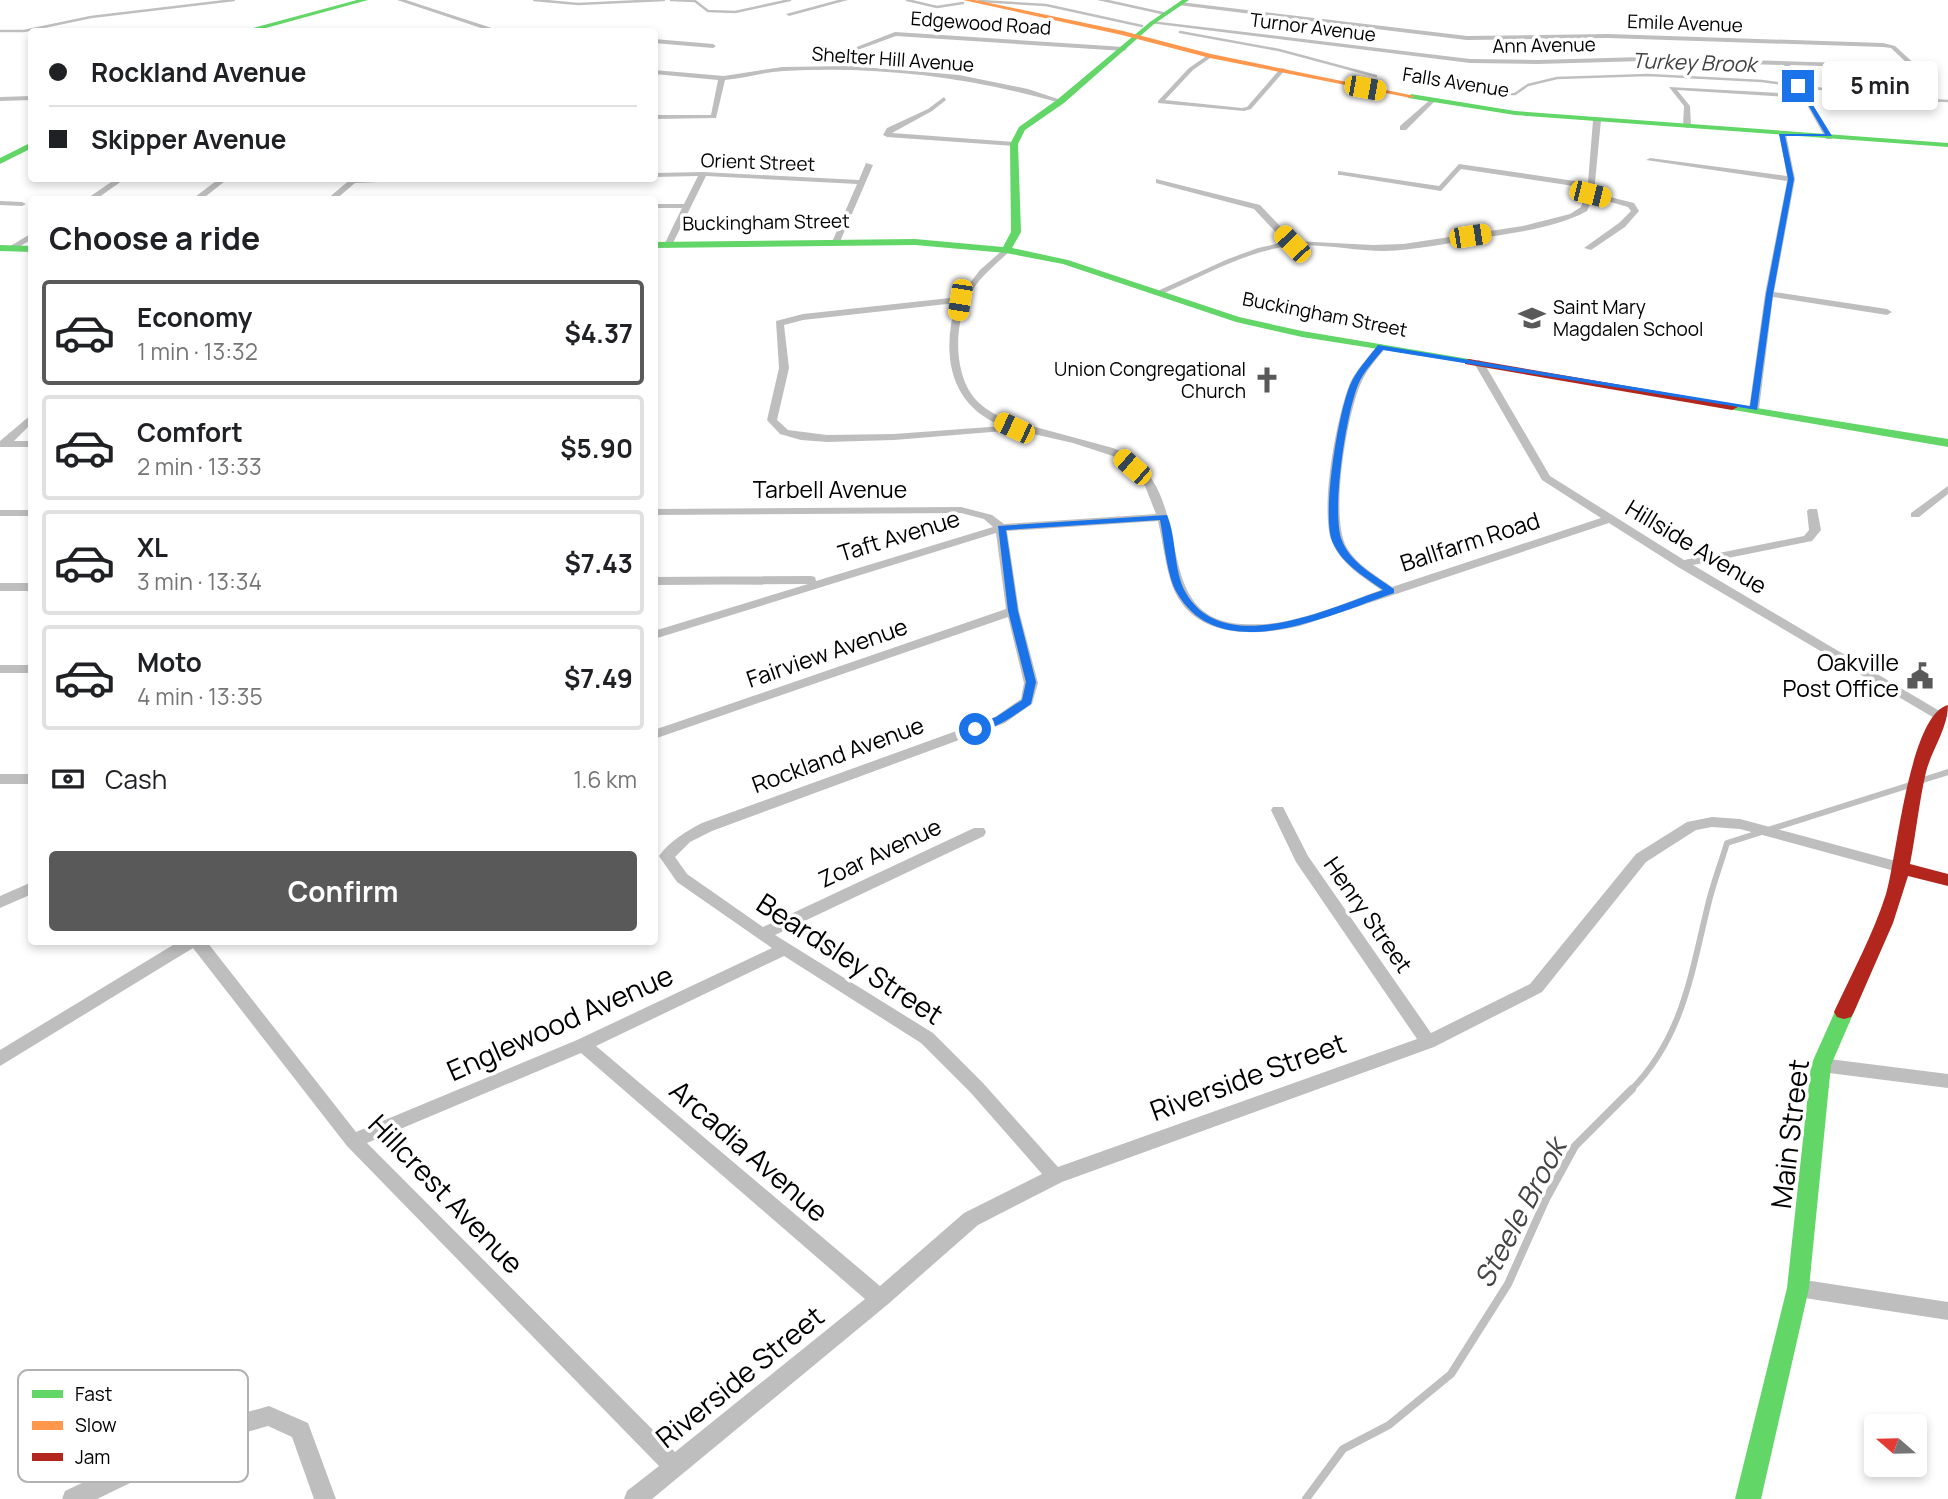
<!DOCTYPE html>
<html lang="en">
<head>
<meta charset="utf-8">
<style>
  :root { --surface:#fff; --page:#f6f6f6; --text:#202124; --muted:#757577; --line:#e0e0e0; --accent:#595959 }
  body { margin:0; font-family:Manrope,sans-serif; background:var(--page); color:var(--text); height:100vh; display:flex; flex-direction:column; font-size:26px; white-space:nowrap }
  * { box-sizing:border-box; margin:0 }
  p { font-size:23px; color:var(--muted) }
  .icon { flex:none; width:38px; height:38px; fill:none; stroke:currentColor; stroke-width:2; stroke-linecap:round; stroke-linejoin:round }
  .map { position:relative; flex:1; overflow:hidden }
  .drawer { position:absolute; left:28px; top:196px; width:630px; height:749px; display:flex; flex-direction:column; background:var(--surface); border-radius:7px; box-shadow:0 4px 10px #0003 }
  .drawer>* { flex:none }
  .hud { position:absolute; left:28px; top:28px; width:630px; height:154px; border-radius:7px; box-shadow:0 4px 10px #0003; display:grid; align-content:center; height:154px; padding:0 21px; background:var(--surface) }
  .needle { width:46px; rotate:290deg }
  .fabs { position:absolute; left:1864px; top:1414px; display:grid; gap:14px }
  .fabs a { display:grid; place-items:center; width:63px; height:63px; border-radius:7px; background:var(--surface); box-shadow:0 4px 10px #0003; font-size:35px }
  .end { position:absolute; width:32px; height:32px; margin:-16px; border:9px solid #1a73e8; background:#fff; box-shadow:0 0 0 4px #fff }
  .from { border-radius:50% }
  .bubble { position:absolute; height:49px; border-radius:7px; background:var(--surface); box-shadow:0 4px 10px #0003; font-size:23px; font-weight:700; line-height:49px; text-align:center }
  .car { position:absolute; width:21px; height:42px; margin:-21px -10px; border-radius:9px; box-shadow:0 0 5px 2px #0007; background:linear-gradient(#f5c518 24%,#345 0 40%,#f5c518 0 76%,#345 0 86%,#f5c518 0) }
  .hud b { display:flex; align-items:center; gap:24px; height:66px; font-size:26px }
  .hud b+b { border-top:2px solid var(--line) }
  .hud i { width:18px; height:18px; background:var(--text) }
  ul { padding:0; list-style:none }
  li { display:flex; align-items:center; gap:21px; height:105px; margin:0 14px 10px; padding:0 7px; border:4px solid var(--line); border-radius:7px }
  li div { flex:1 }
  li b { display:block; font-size:26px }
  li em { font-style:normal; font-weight:700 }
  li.selected { border-color:var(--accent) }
  li>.icon { width:63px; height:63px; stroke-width:1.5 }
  h2 { padding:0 21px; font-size:32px; line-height:84px }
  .pay { display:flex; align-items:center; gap:18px; height:77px; padding:0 21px; font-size:26px }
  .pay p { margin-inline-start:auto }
  .primary-button { display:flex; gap:14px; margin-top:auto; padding:14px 21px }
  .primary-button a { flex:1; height:80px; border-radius:7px; background:var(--accent); color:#fff; font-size:28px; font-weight:700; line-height:80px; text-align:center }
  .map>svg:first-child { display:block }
</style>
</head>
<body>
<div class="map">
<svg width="1948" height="1499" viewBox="0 0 1948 1499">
  <rect width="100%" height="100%" fill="#fff"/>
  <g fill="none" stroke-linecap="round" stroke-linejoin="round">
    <g stroke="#bfbfbf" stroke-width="2.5">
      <polyline points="534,0 578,4 664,0"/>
      <polyline points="671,0 695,1 708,11 735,12 790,0"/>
      <polyline points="907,0 937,7 963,3"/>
      <polyline points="979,1 1046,5 1142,26"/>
      <polyline points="0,31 24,31 91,17 234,0"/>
      <polyline points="1180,32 1279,50 1376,76"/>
      <polyline points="1483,95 1515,94 1528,85 1557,78 1648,75 1762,81 1890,98 1948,101"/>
    </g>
    <g stroke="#bfbfbf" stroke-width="6">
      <polyline points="1923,780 1948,772"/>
      <path d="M1630,1091C1683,1038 1691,974 1708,905C1713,884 1721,863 1727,843L1910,785"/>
    </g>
    <polyline stroke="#bfbfbf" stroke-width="8" points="1306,1499 1343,1449 1389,1425 1451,1374 1508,1284 1546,1199 1575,1146 1632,1089"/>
    <g fill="#bebebe" fill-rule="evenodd">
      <polygon points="397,0 406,0 504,32 493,32"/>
      <polygon points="838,0 848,0 789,16 786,14"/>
      <polygon points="1097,0 1109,0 1168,13 1165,15"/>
      <polygon points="1180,2 1467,36 1608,34 1883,43 1895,46 1918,67 1915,69 1790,65 1832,139 1826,139 1803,98 1677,90 1690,106 1691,126 1687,128 1683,126 1684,106 1669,87 1800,94 1784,65 1643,61 1537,64 1470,63 1149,23 1152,21 1470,59 1537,60 1643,57 1909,65 1891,48 1883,47 1608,38 1467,40 1178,5"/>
      <polygon points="895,32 1124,47 1127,49 1124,51 896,36 841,56 836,55"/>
      <polygon points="654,39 713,44 716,46 713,48 654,43"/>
      <polygon points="1208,55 1213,56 1193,70 1165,100 1242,108 1247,107 1281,68 1286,69 1251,109 1244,111 1158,103 1158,101 1189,68"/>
      <path d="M851,66L959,75L1028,89L1064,101L1061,103C968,77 880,66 784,71C764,72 745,78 725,80L716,118L654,119V115H711L718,80L654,74V70L724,76L782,67Z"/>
      <polygon points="32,96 32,100 0,101 0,97"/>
      <polygon points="944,97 946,100 932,111 892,133 1014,142 1018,144 1014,146 887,137 883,135 887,128 928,109"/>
      <polygon points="1431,99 1436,100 1406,130 1400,130 1400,126"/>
      <path d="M1597,118L1601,120L1594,193L1634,203L1639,211L1625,227L1591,250L1584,248L1619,223L1631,211L1628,207L1593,197L1587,211C1554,229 1511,233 1474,239C1445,244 1414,250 1384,251C1353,251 1321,243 1289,246C1244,252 1201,277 1160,295L1153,293L1228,259L1258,248L1285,242L1254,209L1156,183V179L1260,205L1294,241L1373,245L1403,244L1523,226L1570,214L1581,207L1587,188L1461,169L1441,191L1341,175H1338V171L1439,186L1459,164L1588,183L1593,120Z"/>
      <polygon points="1779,132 1786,134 1795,179 1774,292 1887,309 1892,312 1887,315 1773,297 1759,409 1754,412 1749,409 1765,294 1787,181 1646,160 1650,158 1787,176"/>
      <polygon points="866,163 873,165 839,244 832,242 857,184 706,176 672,245 668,248 664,245 682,208 654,208 654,204 684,204 698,176 654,177 654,173 703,172 859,180"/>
      <polygon points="117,178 126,178 95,200 85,200"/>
      <polygon points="220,178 229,178 201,200 191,200"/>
      <polygon points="352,178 360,179 476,178 355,183 335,200 326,200"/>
      <polygon points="0,201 22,202 26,204 22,206 0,205"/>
      <polygon points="32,233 32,239 14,250 7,248"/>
      <path d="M1006,247L1009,248V252C996,264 981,276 972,291C954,319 953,368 972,395C980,406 991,412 1002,418L1113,448C1205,484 1142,617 1241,624C1258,625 1278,624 1295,619C1324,612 1353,600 1381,590C1363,577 1341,564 1332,542C1319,511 1337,410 1352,379C1359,367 1369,356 1378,345L1381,344L1386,347C1377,359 1367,369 1361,383C1347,414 1329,518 1347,548C1357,565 1377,576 1392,587L1601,518L1542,480L1474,363L1479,360L1484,363L1550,476L1684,560L1804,536L1809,530L1807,511L1809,509H1817L1821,530L1812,541L1693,565L1948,716L1941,720L1936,719L1678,567L1609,523L1300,626C1254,637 1192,639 1172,585C1165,565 1163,542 1158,521L1007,531L1019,611L1038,683L1032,704L1005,723L712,831L690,842L675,857L687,874L763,927L974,828H984L986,832L984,836L775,935L933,1033L983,1083L1058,1167L1417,1039L1296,862L1271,810L1273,807H1283L1308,856L1431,1033L1530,984L1636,854L1687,822L1712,817L1740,819L1907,864L1910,868L1907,872L1902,873L1740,829L1712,827L1696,830L1646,862L1542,992L1434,1047L1062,1182L978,1225L887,1305L652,1499H624L627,1491L659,1466L347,1146L193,948L0,1066V1050L178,942H207L356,1132L577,1040L772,948L677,882L659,856C671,840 685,832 702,823L995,717L1021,699L1024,683L1008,617L654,739V730L1006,609L996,533L654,639V631L808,584L654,585V577L811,576L815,577L816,581L993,527L984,519L961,513L654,515V509L961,507L992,515L1004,524L1156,514L1145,486L1135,473L1113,456L1073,443L1016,430L894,440L827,442L801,440L780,434L767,420L779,368L776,321L803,314L959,297L980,270ZM956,303C941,353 949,406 1003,426L894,434L827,435L788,430L777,420L789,368L784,325L803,320ZM784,956L921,1043L971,1093L1042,1174L964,1213L880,1286L596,1046ZM581,1053L865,1299L675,1452L367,1143Z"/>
      <polygon points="32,414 32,423 14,441 32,441 32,447 0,447 0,441"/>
      <polygon points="1948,486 1948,494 1919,517 1911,517 1911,513"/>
      <rect x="0" y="510" width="32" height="6"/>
      <rect x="0" y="583" width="32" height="8"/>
      <rect x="0" y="665" width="32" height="8"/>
      <rect x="0" y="774" width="32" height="10"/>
      <polygon points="32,882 32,894 0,908 0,896"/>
      <polygon points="1821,1058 1948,1074 1948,1088 1821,1072 1815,1070 1812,1065 1815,1060"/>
      <polygon points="1798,1279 1948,1302 1948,1320 1798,1297 1791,1294 1788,1288 1791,1282"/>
      <polygon points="269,1406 308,1423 336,1499 314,1499 292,1437 268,1426 219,1440 97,1499 62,1499 65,1491 208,1423"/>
    </g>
    <g fill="#63d668" fill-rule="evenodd">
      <polygon points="357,0 368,0 251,32 238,32"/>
      <polygon points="1182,0 1189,0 1154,24 1064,103 1025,130 1018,144 1021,232 1012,248 1068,260 1239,317 1302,331 1469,359 1473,360 1473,364 1302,337 1236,322 1063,264 1006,253 915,245 654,248 654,242 915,239 1003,247 1011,232 1010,144 1019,127 1058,99 1150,22"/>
      <polygon points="1411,94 1515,111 1948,143 1948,147 1515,115 1408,98"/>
      <polygon points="32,142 32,148 0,164 0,158"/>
      <polygon points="0,245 32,246 32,252 0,251"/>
      <polygon points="1732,404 1948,439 1948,447 1728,409 1726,407"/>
      <polygon points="1844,1005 1851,1007 1854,1012 1831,1065 1809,1288 1761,1499 1735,1499 1787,1288 1811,1065 1837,1007"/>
    </g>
    <polygon fill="#ff974d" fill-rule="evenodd" points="963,0 975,0 1123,31 1211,54 1415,96 1411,98 1210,58 1122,35"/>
    <g fill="#b3261e" fill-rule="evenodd">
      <polygon points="1469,359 1732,404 1738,407 1732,410 1465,364 1465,360"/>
      <path d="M1948,705C1948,728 1932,749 1926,772C1919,802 1916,834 1910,864L1948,874V886L1908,876L1893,923L1854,1012L1851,1017L1844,1019L1837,1017L1834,1012C1852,973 1873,935 1886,894C1897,858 1909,715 1948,705Z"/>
    </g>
  </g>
  <path fill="#1a73e8" d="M1796,84H1800L1832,136H1785L1794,179L1773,294L1757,410L1383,350C1375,360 1363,372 1358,385C1346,414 1332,508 1341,538C1349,562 1374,575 1394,589V593C1332,614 1221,669 1177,593C1167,577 1164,540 1160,520L1006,530L1018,611L1036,682L1031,704C1014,715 993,733 971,731V726L996,717L1022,700L1026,682L1008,611L998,526L1167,515C1177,538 1173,571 1186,593C1224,659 1329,608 1383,590C1363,576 1339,562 1331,538C1323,507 1338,414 1350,385C1356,371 1369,357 1378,345L1750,406L1766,294L1788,179L1779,134H1825Z"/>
  <defs>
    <g id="school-bare" transform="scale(2.1)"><path d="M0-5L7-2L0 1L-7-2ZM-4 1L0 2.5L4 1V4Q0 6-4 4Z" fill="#595959" stroke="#fff" stroke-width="2.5" paint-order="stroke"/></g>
    <g id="church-bare" transform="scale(2.1)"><path d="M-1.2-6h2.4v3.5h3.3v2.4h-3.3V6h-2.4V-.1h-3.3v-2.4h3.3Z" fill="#595959" stroke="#fff" stroke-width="2.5" paint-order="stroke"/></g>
    <g id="civic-bare" transform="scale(2.1)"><path d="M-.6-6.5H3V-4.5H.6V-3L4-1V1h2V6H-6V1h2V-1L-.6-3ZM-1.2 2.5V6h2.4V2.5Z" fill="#595959" stroke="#fff" stroke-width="2.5" paint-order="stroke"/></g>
  </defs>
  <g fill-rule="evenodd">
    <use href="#school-bare" x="1532" y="318"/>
    <use href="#church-bare" x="1267" y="380"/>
    <use href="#civic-bare" x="1920" y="676"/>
  </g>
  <g text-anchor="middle" stroke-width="7" stroke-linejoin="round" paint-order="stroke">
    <g font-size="19" fill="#000" stroke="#fff">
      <text transform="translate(981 23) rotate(4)" y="7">Edgewood Road</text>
      <text transform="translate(1685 23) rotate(2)" y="7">Emile Avenue</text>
      <text transform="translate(1313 27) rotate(7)" y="7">Turnor Avenue</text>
      <text transform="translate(1544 45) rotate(-1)" y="7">Ann Avenue</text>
      <text transform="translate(893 59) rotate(4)" y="7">Shelter Hill Avenue</text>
      <text transform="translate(1456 82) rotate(9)" y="7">Falls Avenue</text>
      <text transform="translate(758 162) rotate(2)" y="7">Orient Street</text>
      <text transform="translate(766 222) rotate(-1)" y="7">Buckingham Street</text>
      <text transform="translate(1325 314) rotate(11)" y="7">Buckingham Street</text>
    </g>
    <g font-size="19" fill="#000" stroke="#fff" text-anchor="start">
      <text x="1553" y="314">Saint Mary<tspan x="1553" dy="22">Magdalen School</tspan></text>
      <text x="1246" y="376" text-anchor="end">Union Congregational<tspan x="1246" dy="22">Church</tspan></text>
    </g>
    <g font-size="21" font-style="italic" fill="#444" stroke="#fff">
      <text transform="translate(1694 63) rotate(2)" y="7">Turkey Brook</text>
    </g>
    <g font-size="23" fill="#000" stroke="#fff">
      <text x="830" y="498">Tarbell Avenue</text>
      <text transform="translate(899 536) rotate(-17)" y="8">Taft Avenue</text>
      <text transform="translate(1470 542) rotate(-18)" y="8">Ballfarm Road</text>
      <text transform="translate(1696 547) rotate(31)" y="8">Hillside Avenue</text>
      <text transform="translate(827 653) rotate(-19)" y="8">Fairview Avenue</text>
      <text transform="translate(838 755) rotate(-20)" y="8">Rockland Avenue</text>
      <text transform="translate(880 853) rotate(-25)" y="8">Zoar Avenue</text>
      <text transform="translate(1368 915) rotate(55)" y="8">Henry Street</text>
    </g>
    <g font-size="23" fill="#000" stroke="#fff" text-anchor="end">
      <text x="1899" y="671">Oakville<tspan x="1899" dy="26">Post Office</tspan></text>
    </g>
    <g font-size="28" fill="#000" stroke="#fff">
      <text transform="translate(850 959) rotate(33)" y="10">Beardsley Street</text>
      <text transform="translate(560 1023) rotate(-24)" y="10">Englewood Avenue</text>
      <text transform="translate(1248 1077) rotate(-20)" y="10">Riverside Street</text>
      <text transform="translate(1790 1134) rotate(-83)" y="10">Main Street</text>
      <text transform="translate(749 1151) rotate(41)" y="10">Arcadia Avenue</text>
      <text transform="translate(446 1194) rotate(46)" y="10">Hillcrest Avenue</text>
      <text transform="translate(740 1377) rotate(-39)" y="10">Riverside Street</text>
    </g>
    <g font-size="28" font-style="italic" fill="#444" stroke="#fff">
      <text transform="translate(1520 1213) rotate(-62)" y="10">Steele Brook</text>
    </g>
  </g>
  <rect x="18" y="1370" width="230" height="112" rx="10" fill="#fff" stroke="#b2b2b2" stroke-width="2"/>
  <rect x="32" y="1390" width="31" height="8" fill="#63d668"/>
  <rect x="32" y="1421" width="31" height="9" fill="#ff974d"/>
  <rect x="32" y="1453" width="31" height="8" fill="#b3261e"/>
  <g font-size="19" fill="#000">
    <text x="75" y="1401">Fast</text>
    <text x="75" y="1432">Slow</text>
    <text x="75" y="1464">Jam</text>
  </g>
</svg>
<div class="fabs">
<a><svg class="needle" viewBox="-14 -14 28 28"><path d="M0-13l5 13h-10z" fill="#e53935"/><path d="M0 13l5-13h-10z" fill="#757577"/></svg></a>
</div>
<i class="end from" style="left:975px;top:729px"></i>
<i class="end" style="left:1798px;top:86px"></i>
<div class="bubble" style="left:1822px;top:61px;width:116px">5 min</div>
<i class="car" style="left:1365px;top:88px;rotate:100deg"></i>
<i class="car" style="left:1590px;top:194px;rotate:104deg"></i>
<i class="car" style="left:1470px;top:236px;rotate:81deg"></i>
<i class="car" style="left:1292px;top:244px;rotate:316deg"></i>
<i class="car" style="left:960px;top:300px;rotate:189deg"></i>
<i class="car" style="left:1014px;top:428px;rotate:295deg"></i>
<i class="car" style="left:1132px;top:467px;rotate:311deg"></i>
<div class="hud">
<b><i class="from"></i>Rockland Avenue</b>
<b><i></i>Skipper Avenue</b>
</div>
<section class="drawer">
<h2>Choose a ride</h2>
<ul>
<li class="selected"><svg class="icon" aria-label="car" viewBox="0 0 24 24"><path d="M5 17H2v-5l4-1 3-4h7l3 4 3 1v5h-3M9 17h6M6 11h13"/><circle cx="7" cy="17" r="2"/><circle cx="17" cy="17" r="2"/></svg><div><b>Economy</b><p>1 min · 13:32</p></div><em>$4.37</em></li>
<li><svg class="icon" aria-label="car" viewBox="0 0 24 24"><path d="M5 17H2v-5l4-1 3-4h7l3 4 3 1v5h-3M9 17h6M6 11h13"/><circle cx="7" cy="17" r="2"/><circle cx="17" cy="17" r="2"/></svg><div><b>Comfort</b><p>2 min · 13:33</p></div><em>$5.90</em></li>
<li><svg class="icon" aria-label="car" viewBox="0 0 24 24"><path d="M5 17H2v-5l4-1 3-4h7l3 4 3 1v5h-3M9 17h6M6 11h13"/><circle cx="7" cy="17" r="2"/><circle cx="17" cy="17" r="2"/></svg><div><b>XL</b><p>3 min · 13:34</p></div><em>$7.43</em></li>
<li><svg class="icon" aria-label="car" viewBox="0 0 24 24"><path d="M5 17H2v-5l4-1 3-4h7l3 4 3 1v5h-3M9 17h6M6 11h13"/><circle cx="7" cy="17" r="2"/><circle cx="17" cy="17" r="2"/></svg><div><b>Moto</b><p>4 min · 13:35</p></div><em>$7.49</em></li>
</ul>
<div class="pay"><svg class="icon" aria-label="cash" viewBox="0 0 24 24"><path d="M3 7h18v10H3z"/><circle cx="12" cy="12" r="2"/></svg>Cash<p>1.6 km</p></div>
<div class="primary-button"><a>Confirm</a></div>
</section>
</div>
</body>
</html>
